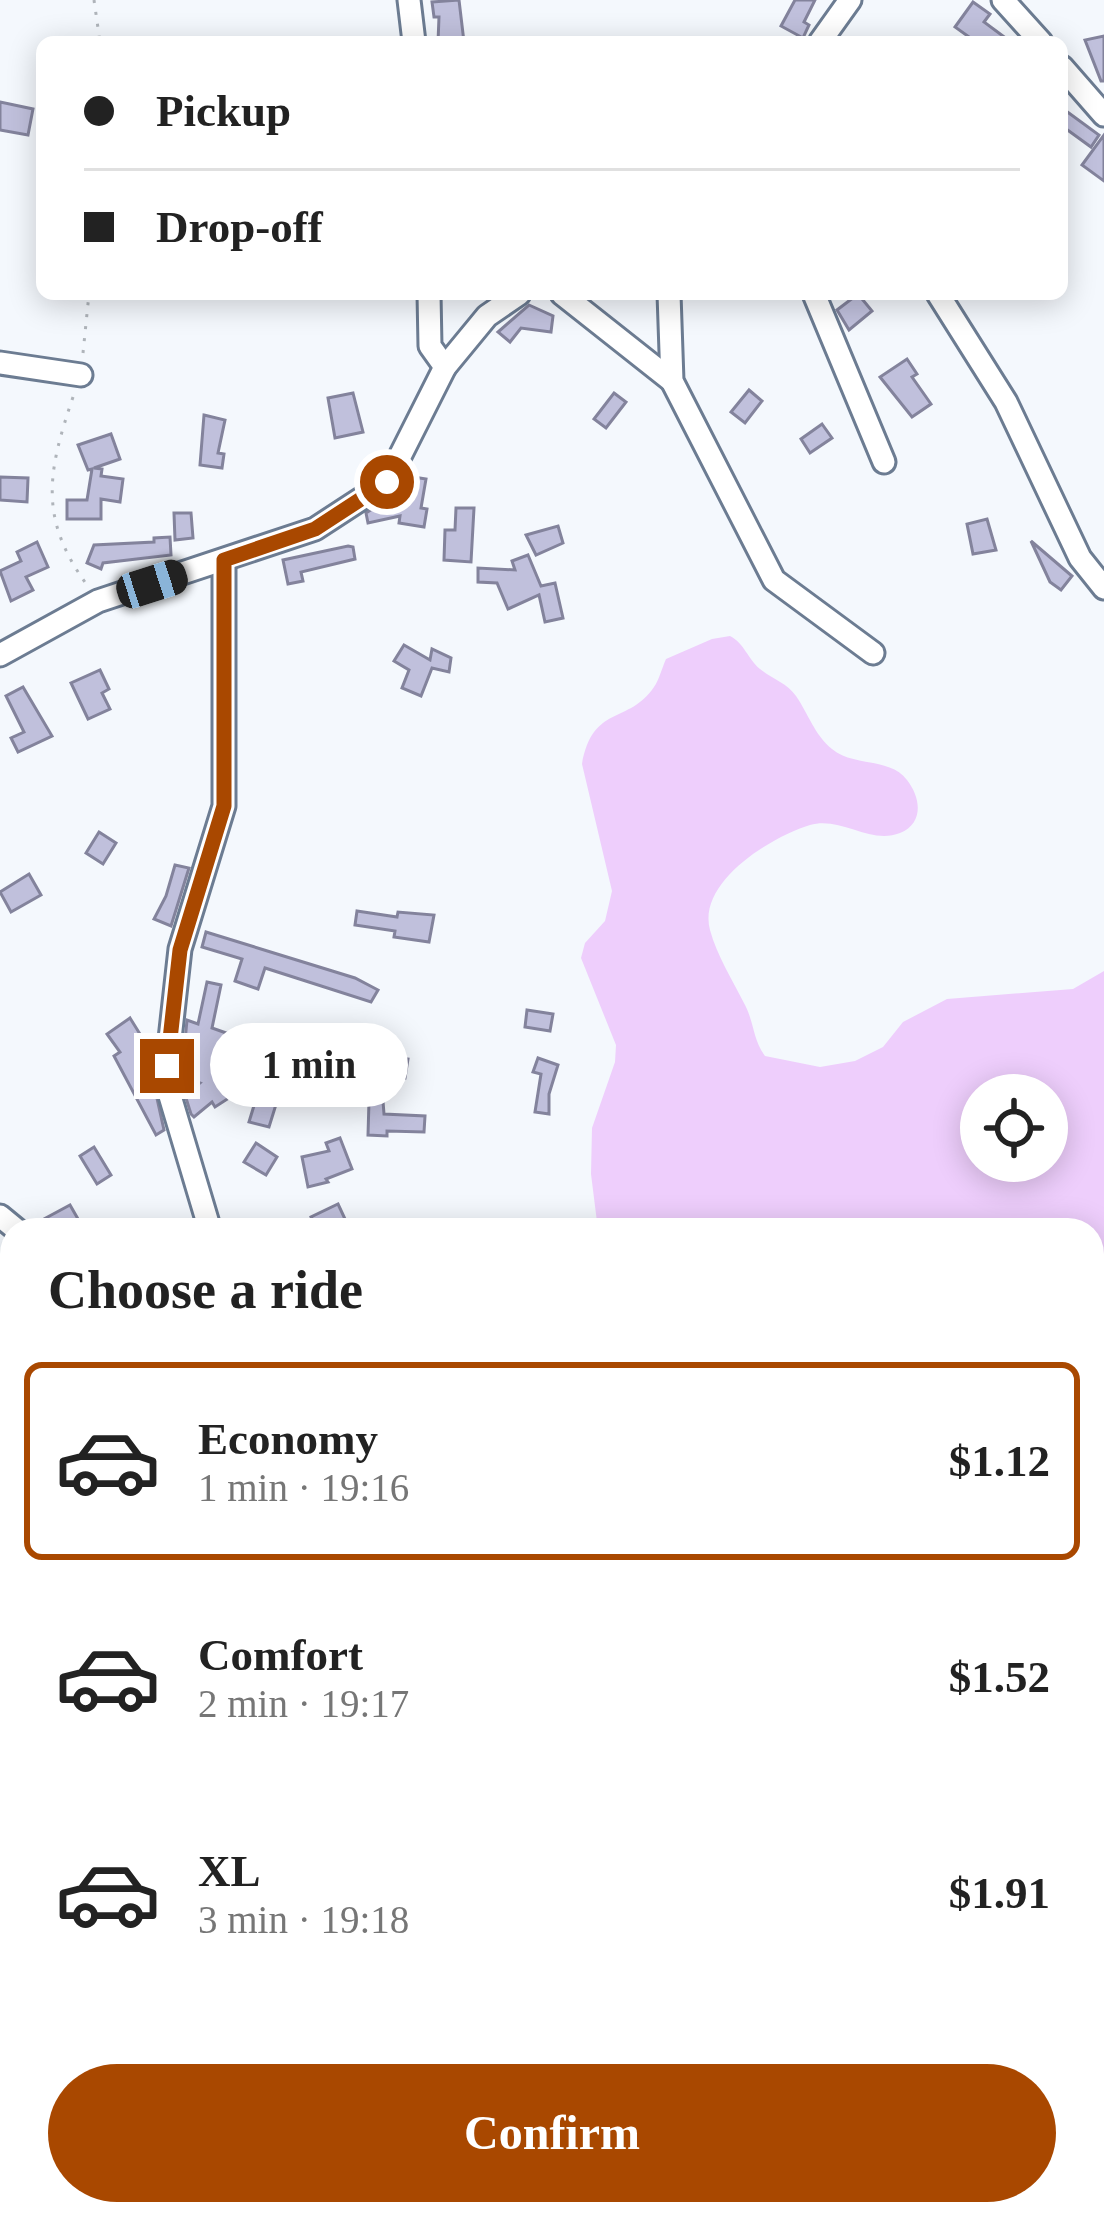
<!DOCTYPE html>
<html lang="en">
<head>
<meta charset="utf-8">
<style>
  :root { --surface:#fff; --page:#f2f2f2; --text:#222; --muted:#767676; --line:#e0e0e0; --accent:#a94800 }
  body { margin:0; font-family:Georgia,serif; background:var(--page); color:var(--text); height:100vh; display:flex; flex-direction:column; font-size:45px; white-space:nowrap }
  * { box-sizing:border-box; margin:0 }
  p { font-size:39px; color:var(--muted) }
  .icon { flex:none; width:66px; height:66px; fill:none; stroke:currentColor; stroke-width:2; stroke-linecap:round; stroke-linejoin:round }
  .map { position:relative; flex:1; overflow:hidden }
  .panel { position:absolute; left:0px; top:1218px; width:1104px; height:1008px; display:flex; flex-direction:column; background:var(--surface); border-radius:36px 36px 0 0; box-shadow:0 6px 30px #0003 }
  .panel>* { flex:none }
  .banner { position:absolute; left:36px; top:36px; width:1032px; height:264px; border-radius:18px; box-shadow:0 6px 30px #0003; display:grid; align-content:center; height:264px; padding:0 48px; background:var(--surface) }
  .controls { position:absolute; left:960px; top:1074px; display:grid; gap:24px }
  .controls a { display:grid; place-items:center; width:108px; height:108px; border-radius:50%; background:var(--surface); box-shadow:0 6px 30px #0003; font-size:60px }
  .end { position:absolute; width:54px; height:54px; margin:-27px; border:15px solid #a94800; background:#fff; box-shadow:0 0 0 6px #fff }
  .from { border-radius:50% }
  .bubble { position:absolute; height:84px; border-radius:42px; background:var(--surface); box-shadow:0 6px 30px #0003; font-size:39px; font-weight:600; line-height:84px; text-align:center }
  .car { position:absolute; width:36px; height:72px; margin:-36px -18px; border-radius:15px; box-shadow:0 0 9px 3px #0007; background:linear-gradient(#222 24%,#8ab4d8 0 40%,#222 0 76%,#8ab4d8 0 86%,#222 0) }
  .banner b { display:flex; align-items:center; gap:42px; height:114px; font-size:45px }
  .banner b+b { border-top:3px solid var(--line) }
  .banner i { width:30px; height:30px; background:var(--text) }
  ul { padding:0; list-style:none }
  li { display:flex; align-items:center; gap:36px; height:198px; margin:0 24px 18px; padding:0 24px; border:6px solid transparent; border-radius:18px }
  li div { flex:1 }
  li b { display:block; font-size:45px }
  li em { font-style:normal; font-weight:600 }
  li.on { border-color:var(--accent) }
  li>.icon { width:108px; height:108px; stroke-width:1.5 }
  h2 { padding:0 48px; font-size:54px; line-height:144px }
  .primary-button { display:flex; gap:24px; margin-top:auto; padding:24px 48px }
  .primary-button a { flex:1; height:138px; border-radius:72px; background:var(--accent); color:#fff; font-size:48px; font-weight:600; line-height:138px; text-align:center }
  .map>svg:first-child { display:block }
</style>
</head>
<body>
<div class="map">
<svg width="1104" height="2226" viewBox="0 0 1104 2226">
  <rect width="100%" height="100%" fill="#f4f8fd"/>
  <g fill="#eecefc" fill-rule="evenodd">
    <path d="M730,636C745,644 747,658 760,669C772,679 787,683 796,696C809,715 814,734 832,749C853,767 890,757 907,780C921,798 924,823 900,833C870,845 841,816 810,825C771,837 697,882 710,930C717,956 733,981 745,1005C754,1022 753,1040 765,1056L820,1067L855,1061L883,1047L903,1022L947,999L1073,989L1104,971V1277L1092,1268V1230H598L591,1174L592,1128L615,1062L616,1045L581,958L585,943L605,921L612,891L582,764C593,704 628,725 654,687C659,680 662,668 666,659L712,639ZM981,1095H1047V1161H981Z"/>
    <polygon points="1104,1756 1104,1855 1092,1857 1092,1760"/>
    <polygon points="1092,1958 1104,1959 1104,2226 83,2226 88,2214 1092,2214"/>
  </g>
  <g fill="#c0c0dc" stroke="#83839c" stroke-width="3">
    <polygon points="459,0 464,42 438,42 439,17 434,17 432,2"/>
    <polygon points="795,0 815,0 804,22 809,25 803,38 781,26"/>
    <polygon points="973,2 990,14 984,22 1011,42 976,42 955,27"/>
    <polygon points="1104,36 1104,81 1101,81 1085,40"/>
    <polygon points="0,102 33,109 28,135 0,130"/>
    <polygon points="1062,108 1099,135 1091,147 1062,126"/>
    <polygon points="1104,135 1104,181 1082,165"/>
    <polygon points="858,294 872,311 849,330 837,310"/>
    <polygon points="529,305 553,316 551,332 521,328 510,342 498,332"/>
    <polygon points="907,359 917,374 912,377 931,404 912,417 880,377"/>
    <polygon points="749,390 762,401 745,423 731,412"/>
    <polygon points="353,393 363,432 335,438 328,398"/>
    <polygon points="614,393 626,402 606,428 594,419"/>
    <polygon points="204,415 225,420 218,453 224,454 222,468 200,465"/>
    <polygon points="822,424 832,438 810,453 801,439"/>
    <polygon points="111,434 120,459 94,468 102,469 101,476 123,479 120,502 101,499 101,519 67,519 67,500 87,500 92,469 88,470 78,445"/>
    <polygon points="407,476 426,479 421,508 427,509 424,527 399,523 400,516 368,523 366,513 388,499 402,497"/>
    <polygon points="0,477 28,478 27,502 0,500"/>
    <polygon points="456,508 474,508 471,562 444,560 445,530 455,530"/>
    <polygon points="174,513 191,513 193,538 175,540"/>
    <polygon points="987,519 996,550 973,554 967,524"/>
    <polygon points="558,526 563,543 536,555 526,535"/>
    <polygon points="170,537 171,555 103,563 101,569 87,563 94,545 154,542 154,538"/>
    <polygon points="1031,541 1072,576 1061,590 1050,582"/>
    <polygon points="37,542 48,567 26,577 33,590 11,601 0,571 21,561 17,552"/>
    <polygon points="348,546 353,547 355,559 301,572 303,581 288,584 283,560"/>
    <polygon points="528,555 541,586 555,583 563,618 545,622 539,595 508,609 497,583 478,582 478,568 515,570 512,561"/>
    <polygon points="404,645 430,660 432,649 451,658 449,672 432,668 421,696 402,688 409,670 394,661"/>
    <polygon points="100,670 109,689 102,693 110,709 88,719 71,683"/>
    <polygon points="23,687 52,736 18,752 11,738 24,732 6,696"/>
    <polygon points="99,832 116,843 103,864 86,853"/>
    <polygon points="175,865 189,868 171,926 154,919 166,896"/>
    <polygon points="29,874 41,895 11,912 0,892"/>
    <polygon points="357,911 397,917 398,912 434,915 429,942 394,937 395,931 355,925"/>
    <polygon points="206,932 355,978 378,990 371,1002 265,968 258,989 235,981 242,959 202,947"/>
    <polygon points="207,982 221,985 212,1028 229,1034 226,1041 251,1047 250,1052 300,1062 291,1102 278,1098 269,1127 249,1122 263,1076 215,1107 212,1102 194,1117 191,1114 185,1095 200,1083 183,1076 194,1043 185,1041 187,1020 198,1024"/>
    <polygon points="527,1010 553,1014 550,1031 525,1027"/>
    <polygon points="130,1018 153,1055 152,1063 140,1058 154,1085 164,1130 156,1135 114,1056 120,1052 107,1034"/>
    <polygon points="379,1055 408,1059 405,1078 381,1075 384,1114 425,1116 424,1132 387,1131 387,1136 368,1135 369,1101 354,1102 352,1073 376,1071"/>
    <polygon points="538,1058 558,1065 549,1094 549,1114 535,1112 541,1074 533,1072"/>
    <polygon points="340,1138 352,1169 326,1179 328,1182 308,1187 302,1157 329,1151 326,1143"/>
    <polygon points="256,1143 277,1157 266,1175 244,1162"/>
    <polygon points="94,1147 111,1175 97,1184 80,1156"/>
    <polygon points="338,1204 345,1219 317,1230 311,1217"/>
    <polygon points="70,1205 78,1219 59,1230 32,1230 31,1226"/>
  </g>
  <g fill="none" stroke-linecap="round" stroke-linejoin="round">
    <g stroke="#6c7c92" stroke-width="27">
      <g id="street">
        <polyline points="409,0 414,42"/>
        <polyline points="1003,0 1041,42"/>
        <polyline points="820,42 850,0"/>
        <polyline points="1062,67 1104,115"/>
        <polyline points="429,294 430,346 445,367"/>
        <polyline points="562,294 672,381"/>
        <polyline points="669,294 672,381 774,580 873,653"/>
        <polyline points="814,294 884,462"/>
        <polyline points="938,294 1006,402 1080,558 1104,588"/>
        <polyline points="0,363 81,375"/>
        <polyline points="0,655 98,601 315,529 387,482 445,367 487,316 519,294"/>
        <polyline points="0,1216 17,1230"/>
        <polyline points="210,1230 170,1096 167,1066 180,949 224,806 224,560"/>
        <polyline points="0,1315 12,1313"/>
        <polyline points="0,1795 12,1793"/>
        <polyline points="1092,1883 1104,1881"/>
      </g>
    </g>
    <g stroke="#afb4ba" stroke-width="3" stroke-dasharray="3 9" stroke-linecap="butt">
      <polyline points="94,0 100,42"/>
      <polyline points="83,353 89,294"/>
      <path d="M73,397C48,471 38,518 87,585"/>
      <polyline points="1092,1636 1104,1642"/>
      <polyline points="0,2040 12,2030"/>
    </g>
    <use href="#street" stroke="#fff" stroke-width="21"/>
  </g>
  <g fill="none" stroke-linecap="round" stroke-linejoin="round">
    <polyline stroke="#a94800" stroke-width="15" points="167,1066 180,950 224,806 224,560 315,529 387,482"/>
  </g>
</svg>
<div class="controls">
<a><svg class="icon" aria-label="locate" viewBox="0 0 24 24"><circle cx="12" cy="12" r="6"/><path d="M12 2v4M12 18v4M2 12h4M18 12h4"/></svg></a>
</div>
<i class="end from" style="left:387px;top:482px"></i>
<i class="end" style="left:167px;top:1066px"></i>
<div class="bubble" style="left:210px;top:1023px;width:198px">1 min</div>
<i class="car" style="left:152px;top:584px;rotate:72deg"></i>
<div class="banner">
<b><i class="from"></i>Pickup</b>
<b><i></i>Drop-off</b>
</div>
<section class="panel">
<h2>Choose a ride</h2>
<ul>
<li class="on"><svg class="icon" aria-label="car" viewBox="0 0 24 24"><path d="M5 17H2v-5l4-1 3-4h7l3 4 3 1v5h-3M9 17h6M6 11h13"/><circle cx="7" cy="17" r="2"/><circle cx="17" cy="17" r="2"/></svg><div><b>Economy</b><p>1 min · 19:16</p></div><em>$1.12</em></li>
<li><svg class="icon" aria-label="car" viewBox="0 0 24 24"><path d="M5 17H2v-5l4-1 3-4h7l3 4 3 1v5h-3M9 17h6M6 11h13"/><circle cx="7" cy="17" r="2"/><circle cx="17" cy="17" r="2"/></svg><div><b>Comfort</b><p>2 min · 19:17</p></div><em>$1.52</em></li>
<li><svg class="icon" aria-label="car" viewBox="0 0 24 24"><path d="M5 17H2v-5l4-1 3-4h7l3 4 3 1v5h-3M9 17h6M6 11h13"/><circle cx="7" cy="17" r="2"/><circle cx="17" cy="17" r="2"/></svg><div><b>XL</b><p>3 min · 19:18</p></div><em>$1.91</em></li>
</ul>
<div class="primary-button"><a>Confirm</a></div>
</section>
</div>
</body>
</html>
